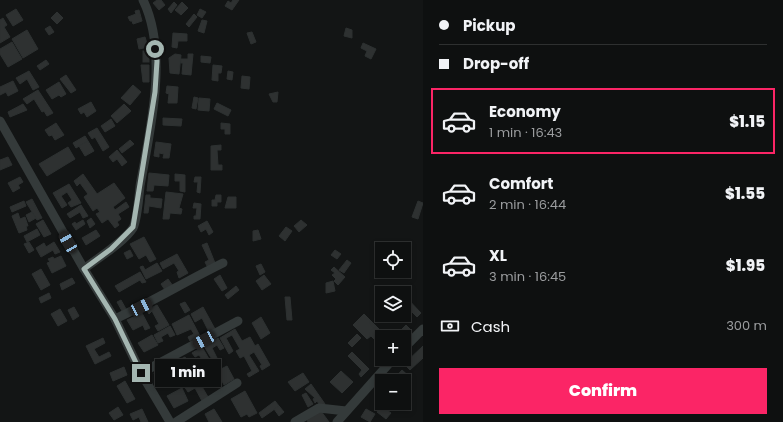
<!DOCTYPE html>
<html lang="en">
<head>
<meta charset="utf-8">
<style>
  :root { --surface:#0e1010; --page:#171919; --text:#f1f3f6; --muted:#9b9d9f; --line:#2e3030; --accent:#fb2566 }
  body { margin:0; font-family:Poppins,sans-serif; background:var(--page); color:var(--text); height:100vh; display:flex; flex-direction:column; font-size:15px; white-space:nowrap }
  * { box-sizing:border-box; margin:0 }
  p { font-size:13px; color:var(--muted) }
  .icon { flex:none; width:22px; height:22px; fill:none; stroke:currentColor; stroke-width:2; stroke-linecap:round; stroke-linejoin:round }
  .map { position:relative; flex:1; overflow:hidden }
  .details { display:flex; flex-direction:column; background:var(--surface); width:360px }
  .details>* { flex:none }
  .banner { display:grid; align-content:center; height:88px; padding:0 16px; background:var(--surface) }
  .fabs { position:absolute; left:375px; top:242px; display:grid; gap:8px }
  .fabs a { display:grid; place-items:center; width:36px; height:36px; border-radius:0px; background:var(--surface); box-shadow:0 2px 6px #0003,0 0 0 1px var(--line); font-size:20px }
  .end { position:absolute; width:18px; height:18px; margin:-9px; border:5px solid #a4b6b1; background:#111; box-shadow:0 0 0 2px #111 }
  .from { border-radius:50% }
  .bubble { position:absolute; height:28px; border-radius:0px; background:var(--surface); box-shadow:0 2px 6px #0003,0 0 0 1px var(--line); font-size:13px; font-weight:800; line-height:28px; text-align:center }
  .car { position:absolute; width:12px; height:24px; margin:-12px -6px; border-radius:5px; box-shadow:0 0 3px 1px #0007; background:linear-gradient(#222 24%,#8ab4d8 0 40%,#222 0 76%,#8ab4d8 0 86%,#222 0) }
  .banner b { display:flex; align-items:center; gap:14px; height:38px; font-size:15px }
  .banner b+b { border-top:1px solid var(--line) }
  .banner i { width:10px; height:10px; background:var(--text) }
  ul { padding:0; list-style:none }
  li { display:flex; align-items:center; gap:12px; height:66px; margin:0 8px 6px; padding:0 8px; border:2px solid transparent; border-radius:0px }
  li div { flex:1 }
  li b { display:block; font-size:15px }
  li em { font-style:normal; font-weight:800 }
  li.current { border-color:var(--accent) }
  li>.icon { width:36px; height:36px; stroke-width:1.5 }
  .pay { display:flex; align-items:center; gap:10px; height:44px; padding:0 16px; font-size:15px }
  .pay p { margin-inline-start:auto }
  .primary-button { display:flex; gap:8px; margin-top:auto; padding:8px 16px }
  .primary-button a { flex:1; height:46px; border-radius:0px; background:var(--accent); color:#fff; font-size:16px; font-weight:800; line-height:46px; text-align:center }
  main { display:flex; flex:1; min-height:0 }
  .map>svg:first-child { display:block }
</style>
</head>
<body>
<main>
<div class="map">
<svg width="423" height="422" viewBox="0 0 423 422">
  <rect width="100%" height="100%" fill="#131515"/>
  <g fill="#2e3131" stroke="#2d3131">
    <polygon points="157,0 161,0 165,5 159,10 153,3"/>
    <polygon points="233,0 239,0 232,10 225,6 228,1 231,3"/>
    <polygon points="174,2 177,5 171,13 168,9"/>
    <polygon points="182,2 188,8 181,15 175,10"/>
    <polygon points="16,9 23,20 13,26 6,15"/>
    <polygon points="200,9 206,12 202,18 197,15"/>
    <polygon points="139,10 142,21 133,24 132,21 130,21 128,17 136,14 135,11"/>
    <polygon points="57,12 63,18 57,24 51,18"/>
    <polygon points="194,14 197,17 189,27 186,24"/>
    <polygon points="3,18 7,25 4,27 10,37 0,43 0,20"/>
    <polygon points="202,20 207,21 204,33 198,31"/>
    <polygon points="50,26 54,32 49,35 45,29"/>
    <polygon points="346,28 352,30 352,38 344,36"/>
    <polygon points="27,30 38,49 23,58 12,39"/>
    <polygon points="252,32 256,42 251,44 247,33"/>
    <polygon points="173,33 187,34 187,41 178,41 177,48 172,47"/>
    <polygon points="145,37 148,47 139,49 137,39"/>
    <polygon points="12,42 22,59 8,67 0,54 0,49"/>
    <polygon points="363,43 376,49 371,59 365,56 367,51 361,48"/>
    <rect x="143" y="51" width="6" height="11"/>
    <polygon points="175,54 181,55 179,74 170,73 169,58"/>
    <polygon points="188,54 193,54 191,75 182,74 183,63 181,63 181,59 188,59"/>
    <polygon points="201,56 211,57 210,63 201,62"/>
    <polygon points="46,60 49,64 40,70 37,66"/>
    <polygon points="141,65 149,65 149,82 143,82"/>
    <polygon points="213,65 222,66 221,73 218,73 218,81 212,80"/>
    <polygon points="29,71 39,87 33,90 27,79 20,84 16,78"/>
    <polygon points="228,71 233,72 232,80 227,79"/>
    <polygon points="66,75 76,90 71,93 60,79"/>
    <polygon points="242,76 250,77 249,89 241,88"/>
    <polygon points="13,81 18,91 8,96 6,92 0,95 0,87"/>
    <polygon points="59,82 66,94 61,97 59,95 52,99 46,90"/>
    <polygon points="133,85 141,92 130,105 121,98"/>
    <polygon points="167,86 178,87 177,103 168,103 169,94 166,93"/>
    <polygon points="38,90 53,113 47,116 44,111 42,112 34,99 27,104 23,99"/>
    <polygon points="278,92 277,102 273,102 269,94"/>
    <polygon points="194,97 198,98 196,109 192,108"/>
    <polygon points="199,98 210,99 209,111 198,110"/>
    <polygon points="91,102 96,111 87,117 84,112 81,114 78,109"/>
    <polygon points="217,103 231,110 228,116 214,109"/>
    <polygon points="23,104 27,110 10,117 8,112"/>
    <polygon points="124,104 131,111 117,123 111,116"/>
    <polygon points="163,118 182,119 181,126 163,125"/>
    <polygon points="111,119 115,126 105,132 101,126"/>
    <polygon points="56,123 64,135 55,140 52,135 49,136 45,130"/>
    <polygon points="221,123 230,124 230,134 225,134 225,129 221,129"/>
    <polygon points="97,128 109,147 103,151 95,137 92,139 88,133"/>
    <polygon points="85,136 88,141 76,148 73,143"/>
    <polygon points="130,140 134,144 122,153 119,149"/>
    <polygon points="88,141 94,151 85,156 79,146"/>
    <polygon points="156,142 171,144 169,158 163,158 164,154 159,153 159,157 154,156"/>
    <polygon points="221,145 221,150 217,150 218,165 222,165 222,170 211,170 211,146"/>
    <polygon points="68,147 75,159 47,176 39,164"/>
    <polygon points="117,150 127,162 122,166 117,159 113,162 109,157"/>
    <polygon points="8,157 12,165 0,170 0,160"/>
    <polygon points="149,173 169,175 168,186 154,185 153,191 147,191"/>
    <polygon points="83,174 97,194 114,183 125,198 113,207 115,210 126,202 129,207 118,214 121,219 117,222 119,225 115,228 108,219 102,223 96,214 100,212 97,208 93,211 84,197 88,194 80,183 77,186 74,181"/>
    <polygon points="175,174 185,175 185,192 180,191 180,181 175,181"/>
    <polygon points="20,177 23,182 18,185 20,188 13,192 8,183"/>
    <polygon points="195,177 201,177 200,193 197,192 198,182 194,182"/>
    <polygon points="69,184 81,203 71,207 68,203 72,200 67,192 61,196 67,205 62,208 53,193"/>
    <polygon points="166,192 183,194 179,208 182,209 181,214 170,213 169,219 163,219"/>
    <polygon points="146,195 150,195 150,198 162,199 161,208 149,206 148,213 144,213"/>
    <polygon points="216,195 221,195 221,202 217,202 217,206 212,206 212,200 215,200"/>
    <polygon points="228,197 236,197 236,208 225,208"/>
    <polygon points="32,199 42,218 37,220 26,202"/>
    <polygon points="24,201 26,206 12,212 10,207"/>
    <polygon points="418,201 423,203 418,219 412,217"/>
    <polygon points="194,203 201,204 200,219 194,219 194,216 196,216 197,208 193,208"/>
    <polygon points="81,205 88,216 83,218 80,212 70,218 67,214"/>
    <polygon points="32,212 36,218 29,222 26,215"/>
    <polygon points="18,213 20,219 25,217 28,226 26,226 27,230 19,233 12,216"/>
    <polygon points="91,218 95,224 90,228 87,221"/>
    <polygon points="43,220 51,234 44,237 36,224"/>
    <polygon points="83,220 85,224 76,230 72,224 75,222 76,224"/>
    <polygon points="301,220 307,225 299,232 294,226"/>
    <polygon points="207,221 213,232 209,235 206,229 201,232 198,226"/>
    <polygon points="286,227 292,231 285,241 279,236"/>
    <polygon points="37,229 40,235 27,242 24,236"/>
    <polygon points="96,230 100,236 86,245 82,238"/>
    <polygon points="258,230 261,239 253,241 253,231"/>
    <polygon points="144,237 156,259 150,262 146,255 139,259 130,244"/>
    <polygon points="29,242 34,250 29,253 24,244"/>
    <polygon points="54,242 60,252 55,254 53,250 41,257 36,248 44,243 46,247"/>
    <polygon points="207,243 215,263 207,266 205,262 209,260 202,245"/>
    <polygon points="130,250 133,256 127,259 124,253"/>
    <polygon points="335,250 341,254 337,259 331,255"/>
    <polygon points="177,254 188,273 179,278 177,272 179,271 174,263 163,269 160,263"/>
    <polygon points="61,256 66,266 52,273 47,263 50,262 48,259 53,257 54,259"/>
    <polygon points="347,260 351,263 344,273 339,270"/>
    <polygon points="157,263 162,271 146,279 140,267 143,266 145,270"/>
    <polygon points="261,264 265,272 260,275 256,266"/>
    <polygon points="334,267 345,277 338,285 334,281 336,279 332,275 335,273 331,270"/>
    <polygon points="41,269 50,285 41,290 32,274"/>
    <polygon points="140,272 146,282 142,283 140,280 119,292 115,286"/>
    <polygon points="220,275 227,288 222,291 214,279"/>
    <polygon points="264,275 271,284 262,290 256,281"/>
    <polygon points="72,278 75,283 62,290 60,284"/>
    <polygon points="168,279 173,286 165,290 161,284"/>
    <polygon points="333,281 335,291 326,293 326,283"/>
    <polygon points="236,286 239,290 228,299 225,295"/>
    <polygon points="49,293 51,298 41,303 39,298"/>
    <polygon points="404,295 421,313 417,317 404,304"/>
    <polygon points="285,297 290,297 292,320 287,320"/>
    <polygon points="121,300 126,309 122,311 117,302"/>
    <polygon points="185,302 190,310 185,313 180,304"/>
    <polygon points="157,305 169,325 158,331 155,326 159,324 152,311 149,314 147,310"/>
    <polygon points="74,307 79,316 73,320 68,310"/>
    <polygon points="203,307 215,329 209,332 202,318 195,322 191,314"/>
    <polygon points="60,309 67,321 58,326 51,314"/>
    <polygon points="142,313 150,328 145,330 143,325 133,330 127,320"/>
    <polygon points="364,314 385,335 381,339 377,336 374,339 371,336 367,339 353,325"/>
    <polygon points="189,315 200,336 190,341 188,337 194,334 191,329 177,335 172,324"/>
    <polygon points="261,317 270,333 261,339 252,323"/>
    <polygon points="406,325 410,329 402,337 398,333"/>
    <polygon points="170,326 175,335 170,337 168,333 161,337 163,341 158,343 154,335"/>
    <polygon points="235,329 242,341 250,337 255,346 258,344 270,365 262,370 260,366 262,365 254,352 249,355 259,371 249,377 247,374 252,371 244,356 240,358 236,351 240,349 232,335 226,338 233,351 229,354 220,338"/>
    <polygon points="357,334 361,338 352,347 348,343"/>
    <polygon points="152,335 158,345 144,352 138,343"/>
    <polygon points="103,338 105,343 94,349 99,357 109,352 111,356 95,364 86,346"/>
    <polygon points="218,338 224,348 220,350 217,345 212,348 217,358 213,361 204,346"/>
    <polygon points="423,346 423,358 410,370 404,364"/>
    <polygon points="202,347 209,359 204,362 199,355 195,357 192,353"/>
    <polygon points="352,352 369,369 361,377 359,374 362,370 348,356"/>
    <polygon points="185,357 192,370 185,374 181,366 174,369 171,364"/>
    <polygon points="169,365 175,376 159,383 154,373"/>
    <polygon points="227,366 234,379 224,385 217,371"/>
    <polygon points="124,367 127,375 113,381 110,373"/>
    <polygon points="402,370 412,379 404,387 404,381 392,381"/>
    <polygon points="341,371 353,382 342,393 330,382"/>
    <polygon points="303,373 309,382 295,391 288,382"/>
    <polygon points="197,378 208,397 202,401 195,388 188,392 184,386"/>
    <polygon points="125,381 135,399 127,403 117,386"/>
    <polygon points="311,384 325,404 321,407 317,401 315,403 313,399 315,398 305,389"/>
    <polygon points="182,388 188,401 174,408 167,396"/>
    <polygon points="245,391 257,413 249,417 247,414 241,417 231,399"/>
    <polygon points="306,393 313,404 308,407 302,395"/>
    <polygon points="275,401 279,406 262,418 259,413"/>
    <polygon points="279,406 284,412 279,416 274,409"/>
    <polygon points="381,406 391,413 386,419 377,412"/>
    <polygon points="118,407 123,415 114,420 109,413"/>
    <polygon points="142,409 148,422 141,422 139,417 133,420 130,414"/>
    <polygon points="214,409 222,422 209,422 205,414"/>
    <polygon points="366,409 375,414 370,422 361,417"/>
    <polygon points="321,411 329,422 308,422 307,420"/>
  </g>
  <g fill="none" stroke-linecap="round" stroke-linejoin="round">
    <g stroke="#343a3a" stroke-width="9">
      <polyline points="0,121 84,269 115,319 141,373 170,422"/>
      <path d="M84,269C98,258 124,242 133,228C137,221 139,196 140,186C150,130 169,53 143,0"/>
      <path d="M115,319C152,302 186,281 223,263"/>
      <polyline points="404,348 423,329"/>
      <polyline points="141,373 238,321"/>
      <polyline points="176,422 237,383"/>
      <polyline points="295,422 319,408 346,411"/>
      <polyline points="337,422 393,359"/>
    </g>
  </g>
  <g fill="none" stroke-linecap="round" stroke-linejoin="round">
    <polyline stroke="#a4b6b1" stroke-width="5" points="141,373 115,319 84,269 111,249 133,227 155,92 157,61 155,49"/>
  </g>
</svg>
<div class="fabs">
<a><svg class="icon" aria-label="locate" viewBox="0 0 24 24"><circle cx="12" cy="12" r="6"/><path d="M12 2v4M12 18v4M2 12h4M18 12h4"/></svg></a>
<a><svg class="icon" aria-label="layers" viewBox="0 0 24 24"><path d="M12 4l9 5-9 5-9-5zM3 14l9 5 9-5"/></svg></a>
<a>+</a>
<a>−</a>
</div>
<i class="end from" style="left:155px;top:49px"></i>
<i class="end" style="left:141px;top:373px"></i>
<div class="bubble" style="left:155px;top:359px;width:66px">1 min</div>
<i class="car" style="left:68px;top:242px;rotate:330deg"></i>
<i class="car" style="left:141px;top:307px;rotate:64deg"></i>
<i class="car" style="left:204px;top:340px;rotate:242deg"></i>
</div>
<section class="details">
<div class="banner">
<b><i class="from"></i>Pickup</b>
<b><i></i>Drop-off</b>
</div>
<ul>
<li class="current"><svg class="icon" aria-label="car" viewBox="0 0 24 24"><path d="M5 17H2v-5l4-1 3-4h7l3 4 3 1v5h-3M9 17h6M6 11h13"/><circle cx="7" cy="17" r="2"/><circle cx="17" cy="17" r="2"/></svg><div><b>Economy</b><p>1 min · 16:43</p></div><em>$1.15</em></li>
<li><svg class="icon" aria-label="car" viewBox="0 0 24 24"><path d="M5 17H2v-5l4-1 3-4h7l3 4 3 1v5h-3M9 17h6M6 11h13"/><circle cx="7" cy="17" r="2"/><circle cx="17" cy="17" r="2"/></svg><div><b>Comfort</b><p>2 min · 16:44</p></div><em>$1.55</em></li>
<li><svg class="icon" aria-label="car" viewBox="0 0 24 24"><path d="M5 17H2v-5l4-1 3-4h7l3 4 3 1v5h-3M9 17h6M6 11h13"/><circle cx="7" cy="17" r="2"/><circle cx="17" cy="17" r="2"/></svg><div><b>XL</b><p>3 min · 16:45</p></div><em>$1.95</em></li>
</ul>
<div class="pay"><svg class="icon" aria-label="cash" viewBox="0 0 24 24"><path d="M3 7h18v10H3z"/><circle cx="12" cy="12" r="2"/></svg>Cash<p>300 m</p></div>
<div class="primary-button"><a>Confirm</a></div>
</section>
</main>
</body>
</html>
